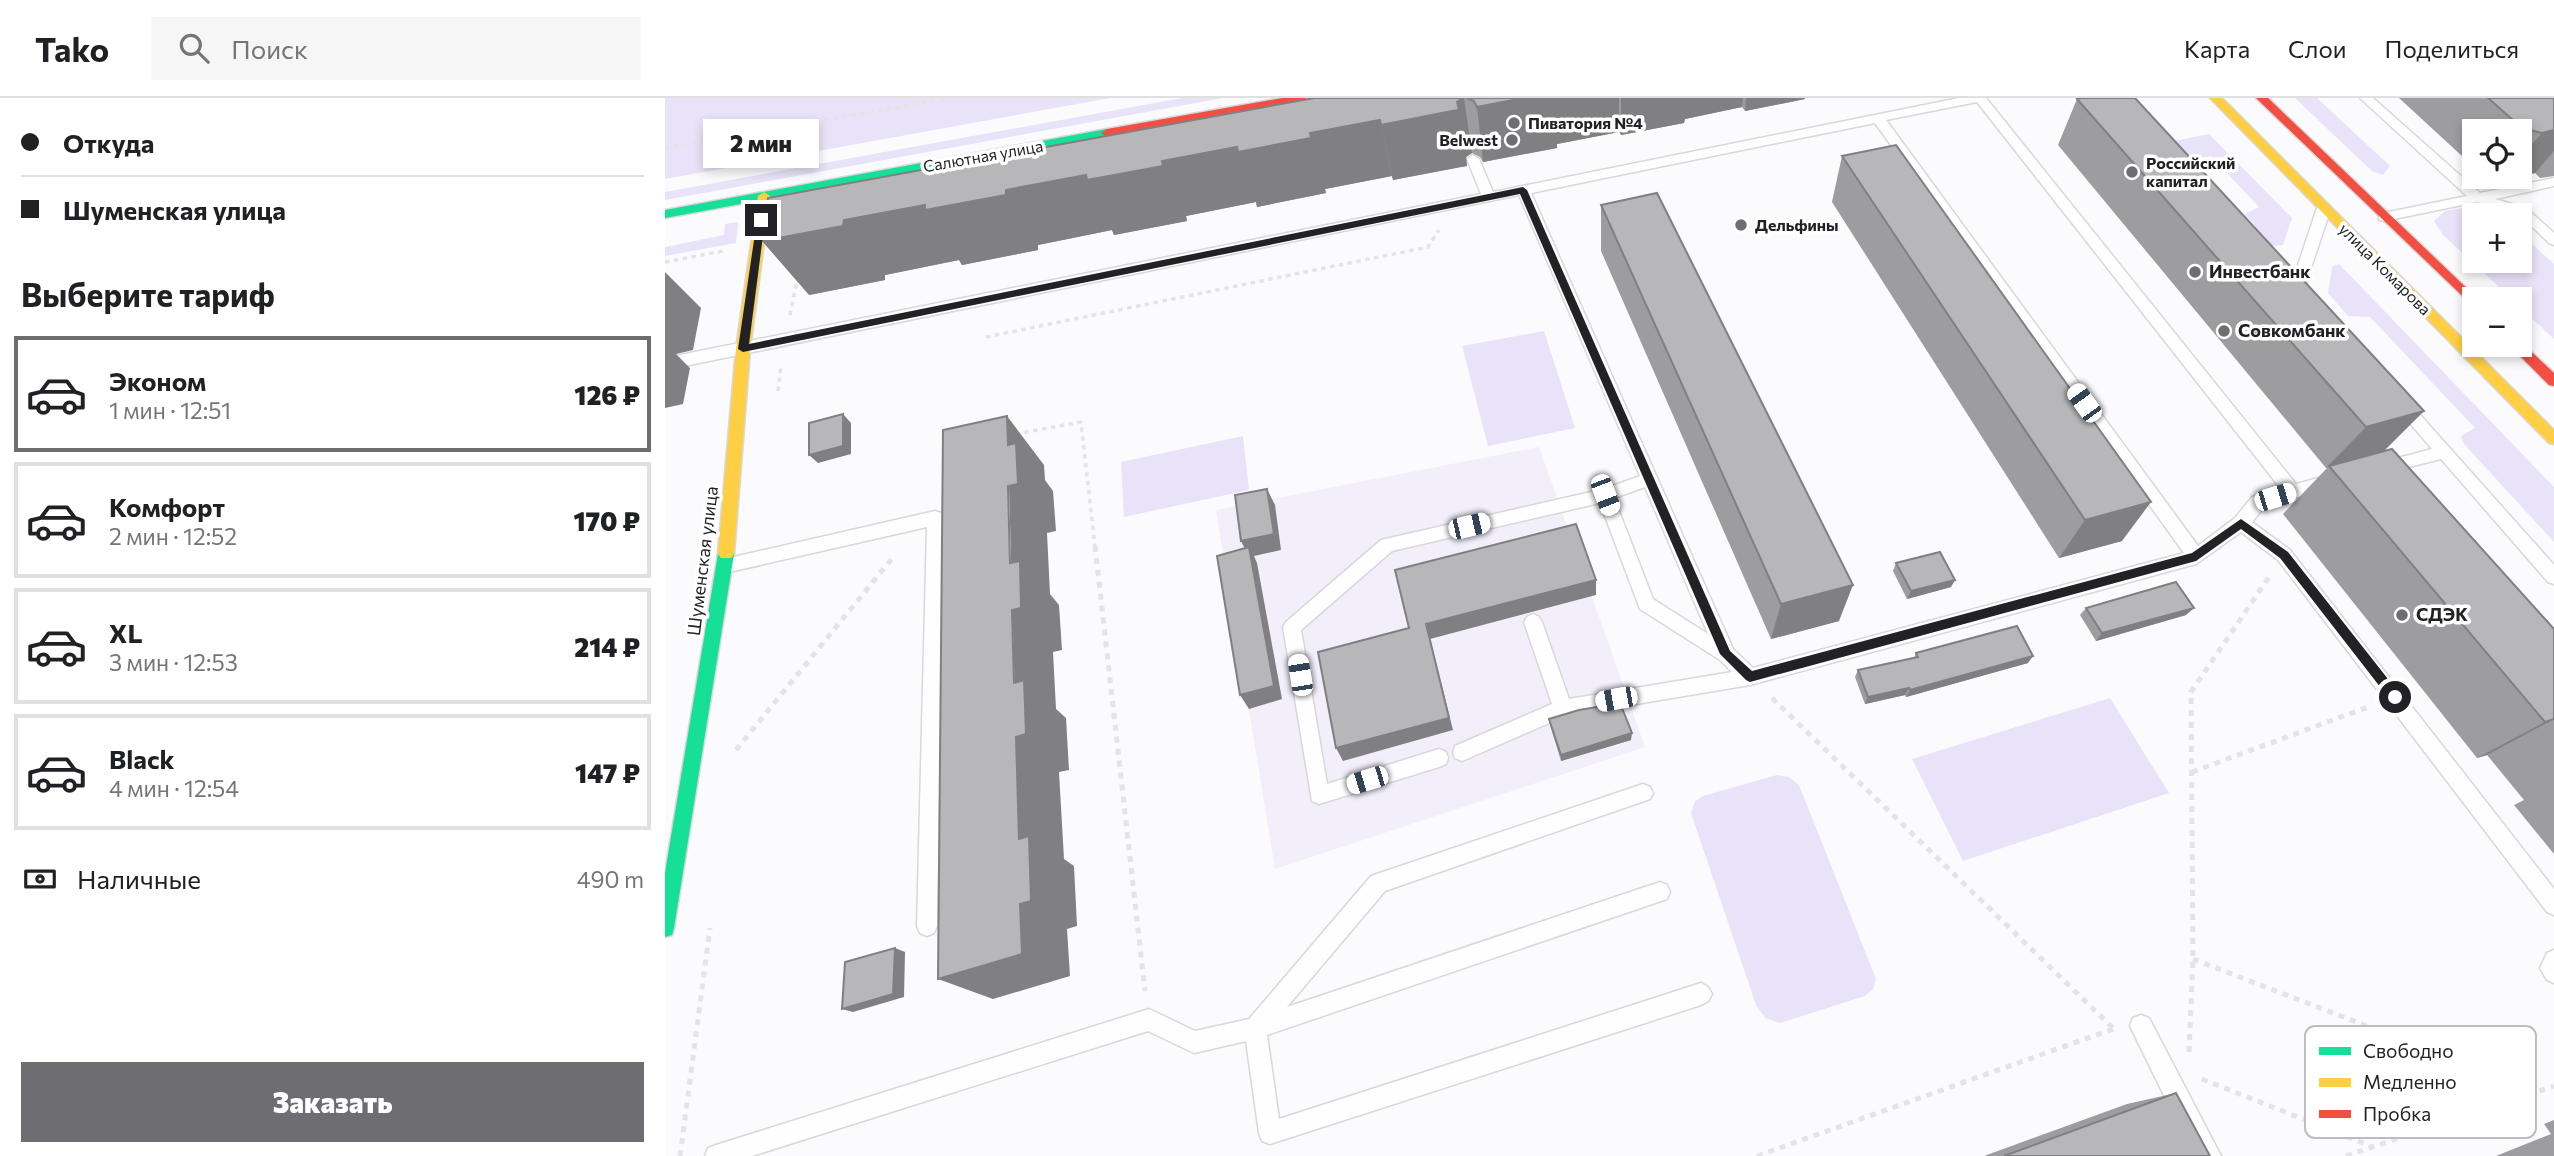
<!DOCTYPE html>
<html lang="ru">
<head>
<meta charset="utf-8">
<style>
  :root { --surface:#fff; --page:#f6f6f6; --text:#202124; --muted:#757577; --line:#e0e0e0; --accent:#6e6d71 }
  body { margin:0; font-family:Commissioner,sans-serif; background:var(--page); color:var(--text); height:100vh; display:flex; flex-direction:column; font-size:26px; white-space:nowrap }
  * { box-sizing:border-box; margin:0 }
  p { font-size:23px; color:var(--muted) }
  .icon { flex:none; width:38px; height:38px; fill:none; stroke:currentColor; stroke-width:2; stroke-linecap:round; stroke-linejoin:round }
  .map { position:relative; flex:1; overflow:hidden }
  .side { display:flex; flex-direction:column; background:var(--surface); width:665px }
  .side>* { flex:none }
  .guide { display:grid; align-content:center; height:154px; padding:0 21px; background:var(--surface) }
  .buttons { position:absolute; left:1797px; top:21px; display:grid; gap:14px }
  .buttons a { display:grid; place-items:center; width:70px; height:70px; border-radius:0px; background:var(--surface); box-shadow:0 4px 10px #0003; font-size:35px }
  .end { position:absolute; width:32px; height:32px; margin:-16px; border:9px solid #222125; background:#fff; box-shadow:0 0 0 4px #fff }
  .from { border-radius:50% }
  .bubble { position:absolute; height:49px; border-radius:0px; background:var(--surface); box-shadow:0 4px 10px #0003; font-size:23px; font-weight:800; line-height:49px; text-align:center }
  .car { position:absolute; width:21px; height:42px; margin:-21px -10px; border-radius:9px; box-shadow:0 0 5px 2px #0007; background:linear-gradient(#fff 24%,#345 0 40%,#fff 0 76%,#345 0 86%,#fff 0) }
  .guide b { display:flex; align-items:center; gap:24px; height:66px; font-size:26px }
  .guide b+b { border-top:2px solid var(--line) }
  .guide i { width:18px; height:18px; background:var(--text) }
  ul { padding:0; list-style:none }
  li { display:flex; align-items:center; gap:21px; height:116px; margin:0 14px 10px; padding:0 7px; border:4px solid var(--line); border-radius:0px }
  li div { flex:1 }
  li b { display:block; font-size:26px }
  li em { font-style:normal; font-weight:800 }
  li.active { border-color:var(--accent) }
  li>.icon { width:63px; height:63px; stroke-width:1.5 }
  h2 { padding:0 21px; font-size:32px; line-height:84px }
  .pay { display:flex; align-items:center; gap:18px; height:77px; padding:0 21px; font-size:26px }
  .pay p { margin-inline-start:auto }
  .action { display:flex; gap:14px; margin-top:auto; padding:14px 21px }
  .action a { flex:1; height:80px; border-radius:0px; background:var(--accent); color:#fff; font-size:28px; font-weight:800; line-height:80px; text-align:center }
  header { display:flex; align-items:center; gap:42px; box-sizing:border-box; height:98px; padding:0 35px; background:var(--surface); border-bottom:2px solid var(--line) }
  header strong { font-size:33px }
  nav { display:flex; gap:38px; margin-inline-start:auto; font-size:24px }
  .search { width:490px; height:63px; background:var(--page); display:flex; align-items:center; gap:18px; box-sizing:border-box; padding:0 24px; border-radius:0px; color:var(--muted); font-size:26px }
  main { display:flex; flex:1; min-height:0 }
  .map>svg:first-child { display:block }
</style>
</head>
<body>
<header>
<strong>Tako</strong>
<div class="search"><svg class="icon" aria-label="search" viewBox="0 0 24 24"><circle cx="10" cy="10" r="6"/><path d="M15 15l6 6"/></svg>Поиск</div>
<nav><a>Карта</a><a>Слои</a><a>Поделиться</a></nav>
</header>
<main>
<section class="side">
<div class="guide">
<b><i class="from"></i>Откуда</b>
<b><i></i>Шуменская улица</b>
</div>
<h2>Выберите тариф</h2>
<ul>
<li class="active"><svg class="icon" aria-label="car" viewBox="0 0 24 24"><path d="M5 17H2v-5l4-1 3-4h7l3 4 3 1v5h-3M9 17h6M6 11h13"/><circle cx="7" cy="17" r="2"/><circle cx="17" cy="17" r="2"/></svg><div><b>Эконом</b><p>1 мин · 12:51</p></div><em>126 ₽</em></li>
<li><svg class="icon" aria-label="car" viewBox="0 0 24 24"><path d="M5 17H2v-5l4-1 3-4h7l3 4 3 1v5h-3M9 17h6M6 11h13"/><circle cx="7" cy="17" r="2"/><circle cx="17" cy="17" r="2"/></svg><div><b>Комфорт</b><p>2 мин · 12:52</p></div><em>170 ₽</em></li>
<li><svg class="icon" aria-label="car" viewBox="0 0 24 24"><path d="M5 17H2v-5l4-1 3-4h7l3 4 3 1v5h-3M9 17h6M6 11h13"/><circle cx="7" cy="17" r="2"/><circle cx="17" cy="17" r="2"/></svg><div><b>XL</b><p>3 мин · 12:53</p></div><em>214 ₽</em></li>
<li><svg class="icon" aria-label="car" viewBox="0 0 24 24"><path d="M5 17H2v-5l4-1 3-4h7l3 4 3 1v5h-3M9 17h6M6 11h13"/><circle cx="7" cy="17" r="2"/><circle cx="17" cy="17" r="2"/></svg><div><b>Black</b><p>4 мин · 12:54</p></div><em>147 ₽</em></li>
</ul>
<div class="pay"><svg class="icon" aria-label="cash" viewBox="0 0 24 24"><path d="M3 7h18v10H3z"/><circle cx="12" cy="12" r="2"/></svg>Наличные<p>490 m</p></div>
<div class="action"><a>Заказать</a></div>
</section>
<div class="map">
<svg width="1889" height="1058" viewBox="0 0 1889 1058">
  <rect width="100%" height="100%" fill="#fbfafd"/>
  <polygon fill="#f2effa" points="874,349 980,649 610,771 551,412"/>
  <g fill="#e9e3f9">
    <polygon points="0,0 445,0 0,81"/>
    <polygon points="517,0 558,0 0,102 0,94"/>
    <polygon points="1630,0 1652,0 1725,68 1718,77 1707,73"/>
    <polygon points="1544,36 1627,120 1618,147 1607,148 1580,116 1594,109 1546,58 1508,65 1499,45"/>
    <polygon points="1802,109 1823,111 1832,117 1810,117 1810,163 1855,163 1855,135 1889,166 1889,241 1855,209 1855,201 1847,201 1778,137 1769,123 1780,113"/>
    <polygon points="73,124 71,145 0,158 0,149 59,137 60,126"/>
    <polygon points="1674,166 1889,389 1889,444 1799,346 1796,338 1810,330 1705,219 1683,218 1663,195 1667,169"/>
    <polygon points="879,233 910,330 823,348 797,248"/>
    <polygon points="578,338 584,392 459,419 456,364"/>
    <polygon points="1445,600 1504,695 1298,763 1247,661"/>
    <polygon points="1112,677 1124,679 1134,687 1211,881 1208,891 1200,898 1115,925 1100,920 1091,907 1026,715 1030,703 1038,698"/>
  </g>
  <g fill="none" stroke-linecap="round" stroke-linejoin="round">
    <g stroke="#d8d7da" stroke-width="3">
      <g id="lane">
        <path d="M1294,0H1321L1631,386L1665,377L1671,378L1673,383L1671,388L1599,409L1587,424L1625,452L1889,791V817L1882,814L1613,462L1576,434L1531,466L1085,587L900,618L797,663L790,660L788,654L790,648L887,606L859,524L862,519L868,516L874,519L877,524L904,601L1067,574L1055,562L975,511L935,405L727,453L636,532L662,686L774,651L781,654L783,660L781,666L774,669L654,706L647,703L618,529L621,524L716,442L939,391L975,378L854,97L0,272V260L816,96L802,61L808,57L814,61L828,94ZM1312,4L1616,391L1587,399L1570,420L1533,448L1221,22ZM1210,25L1519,455L1088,570L1068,551L866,95ZM980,389L1043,536L988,501L949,400Z"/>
        <polygon points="1695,0 1708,0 1815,95 1889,80 1889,88 1830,101 1861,110 1889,135 1889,147 1884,145 1855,117 1812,104 1719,123 1714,122 1714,116 1802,98"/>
        <polygon points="1659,106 1666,110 1639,191 1632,196 1627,195 1625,191 1652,110"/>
        <polygon points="1736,299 1741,301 1889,467 1889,486 1883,484 1776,361 1716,376 1710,374 1708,370 1710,366 1767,351 1731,309 1728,305"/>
        <polygon points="270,413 276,415 278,420 272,828 269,835 262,838 255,835 252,828 262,429 60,475 54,473 52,468 54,463 60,461"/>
        <polygon points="978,686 985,689 988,695 985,701 720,793 622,909 995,784 1002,787 1005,794 1002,801 602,937 614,1021 1036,885 1043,889 1047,896 1043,903 1036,907 605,1046 597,1043 594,1035 581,943 529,955 483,933 87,1058 40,1058 43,1050 51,1047 484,911 530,933 584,921 706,778"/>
        <polygon points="1889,852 1889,885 1882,882 1875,870 1882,855"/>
        <polygon points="1476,917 1484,920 1556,1058 1532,1058 1513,1026 1465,928 1468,920"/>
      </g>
    </g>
    <g stroke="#d8d7da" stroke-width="3">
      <g id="fast">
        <polygon points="442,31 446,32 446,38 0,120 0,112"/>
        <polygon points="61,450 66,452 69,456 9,830 7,837 0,839 0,775 53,456 56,452"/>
      </g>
    </g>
    <g stroke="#d8d7da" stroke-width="3">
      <g id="slow">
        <polygon points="1545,0 1557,0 1889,332 1889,346 1884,345"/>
        <polygon points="99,94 105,98 85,251 69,456 66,460 56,460 53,456 71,251 93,98"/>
      </g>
    </g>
    <g stroke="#d8d7da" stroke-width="3">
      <g id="jam">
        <polygon points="617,0 642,0 636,3 442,39 436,35 442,31"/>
        <polygon points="1591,0 1603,0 1813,201 1810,201 1810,210"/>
        <polygon points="1856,244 1889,275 1889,288 1884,287 1844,247 1855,247"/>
      </g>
    </g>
    <g stroke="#e4e4e4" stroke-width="3.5" stroke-dasharray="4.5 4.5" stroke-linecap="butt">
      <polyline points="0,50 285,0"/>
      <polyline points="0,164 58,153"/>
      <polyline points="125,217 133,178"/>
      <polyline points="321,239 763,149 774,132"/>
      <polyline points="113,293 116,267"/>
      <polyline points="352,340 361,334 416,324 430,449"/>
    </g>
    <g stroke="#e4e4e4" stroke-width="5" stroke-dasharray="6 6" stroke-linecap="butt">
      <polyline points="430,448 480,893"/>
      <polyline points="1107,600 1448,930"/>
      <polyline points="71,652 229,458"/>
      <polyline points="1527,674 1703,609"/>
      <polyline points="1528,861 1873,994"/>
      <polyline points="1524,954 1528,861 1526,594 1604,479"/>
      <polyline points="1537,981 1708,1049"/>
      <polyline points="15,1058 45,830"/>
      <polyline points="1092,1058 1451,930"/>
      <polyline points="1681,1058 1889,988"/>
    </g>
    <use href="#lane" fill="#fefeff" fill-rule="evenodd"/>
    <use href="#fast" fill="#16e098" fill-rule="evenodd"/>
    <use href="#slow" fill="#ffcf43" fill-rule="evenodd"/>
    <use href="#jam" fill="#f24e42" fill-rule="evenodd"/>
  </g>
  <g fill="#9d9d9f">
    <polygon points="649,0 1140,0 1140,1 1080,13 1077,9 1020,21 1019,25 956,37 954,34 892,46 892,50 818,64 815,59 807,55 801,59 802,68 794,69 728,82 727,78 660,91 661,95 592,109 591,104 521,118 522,123 449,137 447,132 373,147 373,152 297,167 294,162 220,177 220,182 144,197"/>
    <polygon points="1734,0 1889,0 1889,78 1875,80 1870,75 1855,78 1855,33 1810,33 1810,70"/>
    <polygon points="1412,1 1759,313 1718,353 1889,531 1889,756 1849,707 1859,702 1822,657 1812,660 1618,416 1662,370 1661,370 1393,47"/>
    <polygon points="1177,58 1457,443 1394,460 1167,104"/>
    <polygon points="1824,79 1852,79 1836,82"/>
    <polygon points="936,107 1174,523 1106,541 936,153"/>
    <polygon points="1231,465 1286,489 1242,501 1228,473"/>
    <polygon points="1421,510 1521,517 1431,543 1415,517"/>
    <polygon points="1251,555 1363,565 1241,599 1240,597 1200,606 1190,579 1193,572 1249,560"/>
    <polygon points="884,621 966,642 896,663 885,627"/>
    <polygon points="1511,995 1545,1058 1319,1058 1462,1006"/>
    <polygon points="1889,1022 1889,1058 1831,1058 1886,1036 1879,1026"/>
  </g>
  <g fill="#807f82">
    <polygon points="798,0 799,0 807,55 801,59 802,68 728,82 716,27"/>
    <polygon points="858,0 954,0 954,34 892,46 892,50 818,64 812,9"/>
    <polygon points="956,0 1078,0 1077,9 1020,21 1019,25 956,37"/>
    <polygon points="1081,0 1140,0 1140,1 1080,13"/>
    <polygon points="715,22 727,78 660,91 661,95 592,109 591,104 521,118 522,123 449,137 447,132 373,147 373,152 297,167 294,162 220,177 220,182 144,197 97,143 179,122"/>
    <polygon points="1889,32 1889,53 1870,75 1855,78 1855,60 1877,35"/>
    <polygon points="1839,79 1852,79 1836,82"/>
    <polygon points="0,174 36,210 28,252 11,256 25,270 18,306 0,310"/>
    <polygon points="1759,313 1717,355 1664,368 1661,370 1701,329"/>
    <polygon points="178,316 186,325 186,356 153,365 144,357"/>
    <polygon points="342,318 379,367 380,382 388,393 391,433 382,435 385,496 394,507 397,552 388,554 391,611 401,620 404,672 394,674 399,761 409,768 412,828 402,831 405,878 328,901 273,881 354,741"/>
    <polygon points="602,391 610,407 616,452 589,458 592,465 617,601 584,611 575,597 584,459 576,443"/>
    <polygon points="1486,404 1457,443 1394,460 1420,422"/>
    <polygon points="931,482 931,497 765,541 788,632 678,663 671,650 761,526"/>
    <polygon points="1290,482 1286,489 1242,501 1246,493"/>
    <polygon points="1188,487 1174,523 1106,541 1116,506"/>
    <polygon points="1529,510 1521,517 1431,543 1437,535"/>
    <polygon points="1368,558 1363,565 1241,599 1245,592"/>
    <polygon points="1244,590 1240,597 1200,606 1203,599"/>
    <polygon points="1889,621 1822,657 1812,660 1880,624"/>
    <polygon points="967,635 966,642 896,663 896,657"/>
    <polygon points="230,850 240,854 239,899 188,914 177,911"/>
  </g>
  <g fill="#b7b6b9" stroke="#807f82" stroke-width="2">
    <polygon points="649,0 798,0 792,4 794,12 787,13 716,27 715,22 645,35 646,40 573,54 572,49 497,63 498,68 422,82 421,77 341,92 341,97 260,112 260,107 179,122 178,128 97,143 103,100"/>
    <polygon points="802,0 858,0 812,9 809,3"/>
    <polygon points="1416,0 1470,0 1759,313 1701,329 1412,1"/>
    <polygon points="1823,0 1889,0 1889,32 1877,35 1857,30"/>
    <polygon points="1231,47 1486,404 1420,422 1177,58"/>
    <polygon points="992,95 1188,487 1116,506 936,107"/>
    <polygon points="178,316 178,348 144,357 144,325"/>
    <polygon points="342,318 343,347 351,345 353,386 343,388 345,465 355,463 356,510 347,512 349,585 359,582 361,636 351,639 354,741 364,738 366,803 355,806 357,856 273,881 278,332"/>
    <polygon points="1727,351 1889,531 1889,621 1880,624 1664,368"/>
    <polygon points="602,391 609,436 576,443 570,397"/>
    <polygon points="911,426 931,482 761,526 784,620 671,650 653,554 744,530 730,472"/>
    <polygon points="584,449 609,588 575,597 552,458"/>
    <polygon points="1275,454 1290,482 1246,493 1231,465"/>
    <polygon points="1511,484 1529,510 1437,535 1421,510"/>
    <polygon points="1352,528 1368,558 1245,592 1244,590 1203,599 1193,572 1253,559 1251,555"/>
    <polygon points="955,605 967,635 896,657 884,621 914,612"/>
    <polygon points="230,850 228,896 177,911 180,864"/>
    <polygon points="1511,995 1545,1058 1339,1058"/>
  </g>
  <polygon fill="#222125" points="858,89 862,92 1065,553 1087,573 1527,455 1576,421 1623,454 1734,595 1734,603 1726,603 1615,460 1576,431 1531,463 1085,584 1081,582 1055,556 855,96 78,254 73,251 92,122 96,119 100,122 84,246"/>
  <g fill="#6e6d71" stroke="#fff" stroke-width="2.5">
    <circle cx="849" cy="25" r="7"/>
    <circle cx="847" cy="42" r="7"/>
    <circle cx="1467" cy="74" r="7"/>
    <circle cx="1076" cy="127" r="7"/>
    <circle cx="1530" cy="174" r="7"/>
    <circle cx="1559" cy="233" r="7"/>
    <circle cx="1737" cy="517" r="7"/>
  </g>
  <g text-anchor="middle" stroke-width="7" stroke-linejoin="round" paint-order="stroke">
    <g font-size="16" font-weight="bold" fill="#222125" stroke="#fff" text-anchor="start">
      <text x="863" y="31">Пиватория №4</text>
      <text x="833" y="48" text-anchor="end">Belwest</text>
      <text x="1481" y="71">Российский<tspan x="1481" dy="18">капитал</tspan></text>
      <text x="1090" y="133">Дельфины</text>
    </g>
    <g font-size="16" fill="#222125" stroke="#fff">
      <text transform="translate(318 58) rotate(-10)" y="6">Салютная улица</text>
      <text transform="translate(1720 171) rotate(45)" y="6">улица Комарова</text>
    </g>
    <g font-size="18" font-weight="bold" fill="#222125" stroke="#fff" text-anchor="start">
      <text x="1544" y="180">Инвестбанк</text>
      <text x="1573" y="239">Совкомбанк</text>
      <text x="1751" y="523">СДЭК</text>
    </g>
    <g font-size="18" fill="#222125" stroke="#fff">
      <text transform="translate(38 463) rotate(-83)" y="6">Шуменская улица</text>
    </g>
  </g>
  <rect x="1640" y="928" width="231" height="112" rx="10" fill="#fff" stroke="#bdbcbe" stroke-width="2"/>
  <rect x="1654" y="949" width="32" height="8" fill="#16e098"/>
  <rect x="1654" y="980" width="32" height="9" fill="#ffcf43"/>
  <rect x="1654" y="1012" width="32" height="8" fill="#f24e42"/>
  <g font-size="19" fill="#222125">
    <text x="1698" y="960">Свободно</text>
    <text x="1698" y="991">Медленно</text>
    <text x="1698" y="1023">Пробка</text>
  </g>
</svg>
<div class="buttons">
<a><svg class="icon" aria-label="locate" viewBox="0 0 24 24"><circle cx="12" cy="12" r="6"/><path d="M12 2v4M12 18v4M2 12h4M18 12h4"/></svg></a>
<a>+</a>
<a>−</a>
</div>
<i class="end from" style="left:1730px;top:599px"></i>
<i class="end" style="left:96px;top:122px"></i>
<div class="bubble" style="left:38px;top:21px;width:116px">2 мин</div>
<i class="car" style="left:1419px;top:305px;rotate:324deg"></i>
<i class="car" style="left:940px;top:397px;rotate:159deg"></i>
<i class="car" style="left:1610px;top:399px;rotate:73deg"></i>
<i class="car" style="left:804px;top:428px;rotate:77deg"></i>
<i class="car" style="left:635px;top:577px;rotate:351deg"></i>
<i class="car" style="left:951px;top:601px;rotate:260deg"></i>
<i class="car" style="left:702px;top:682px;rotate:253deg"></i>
</div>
</main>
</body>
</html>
